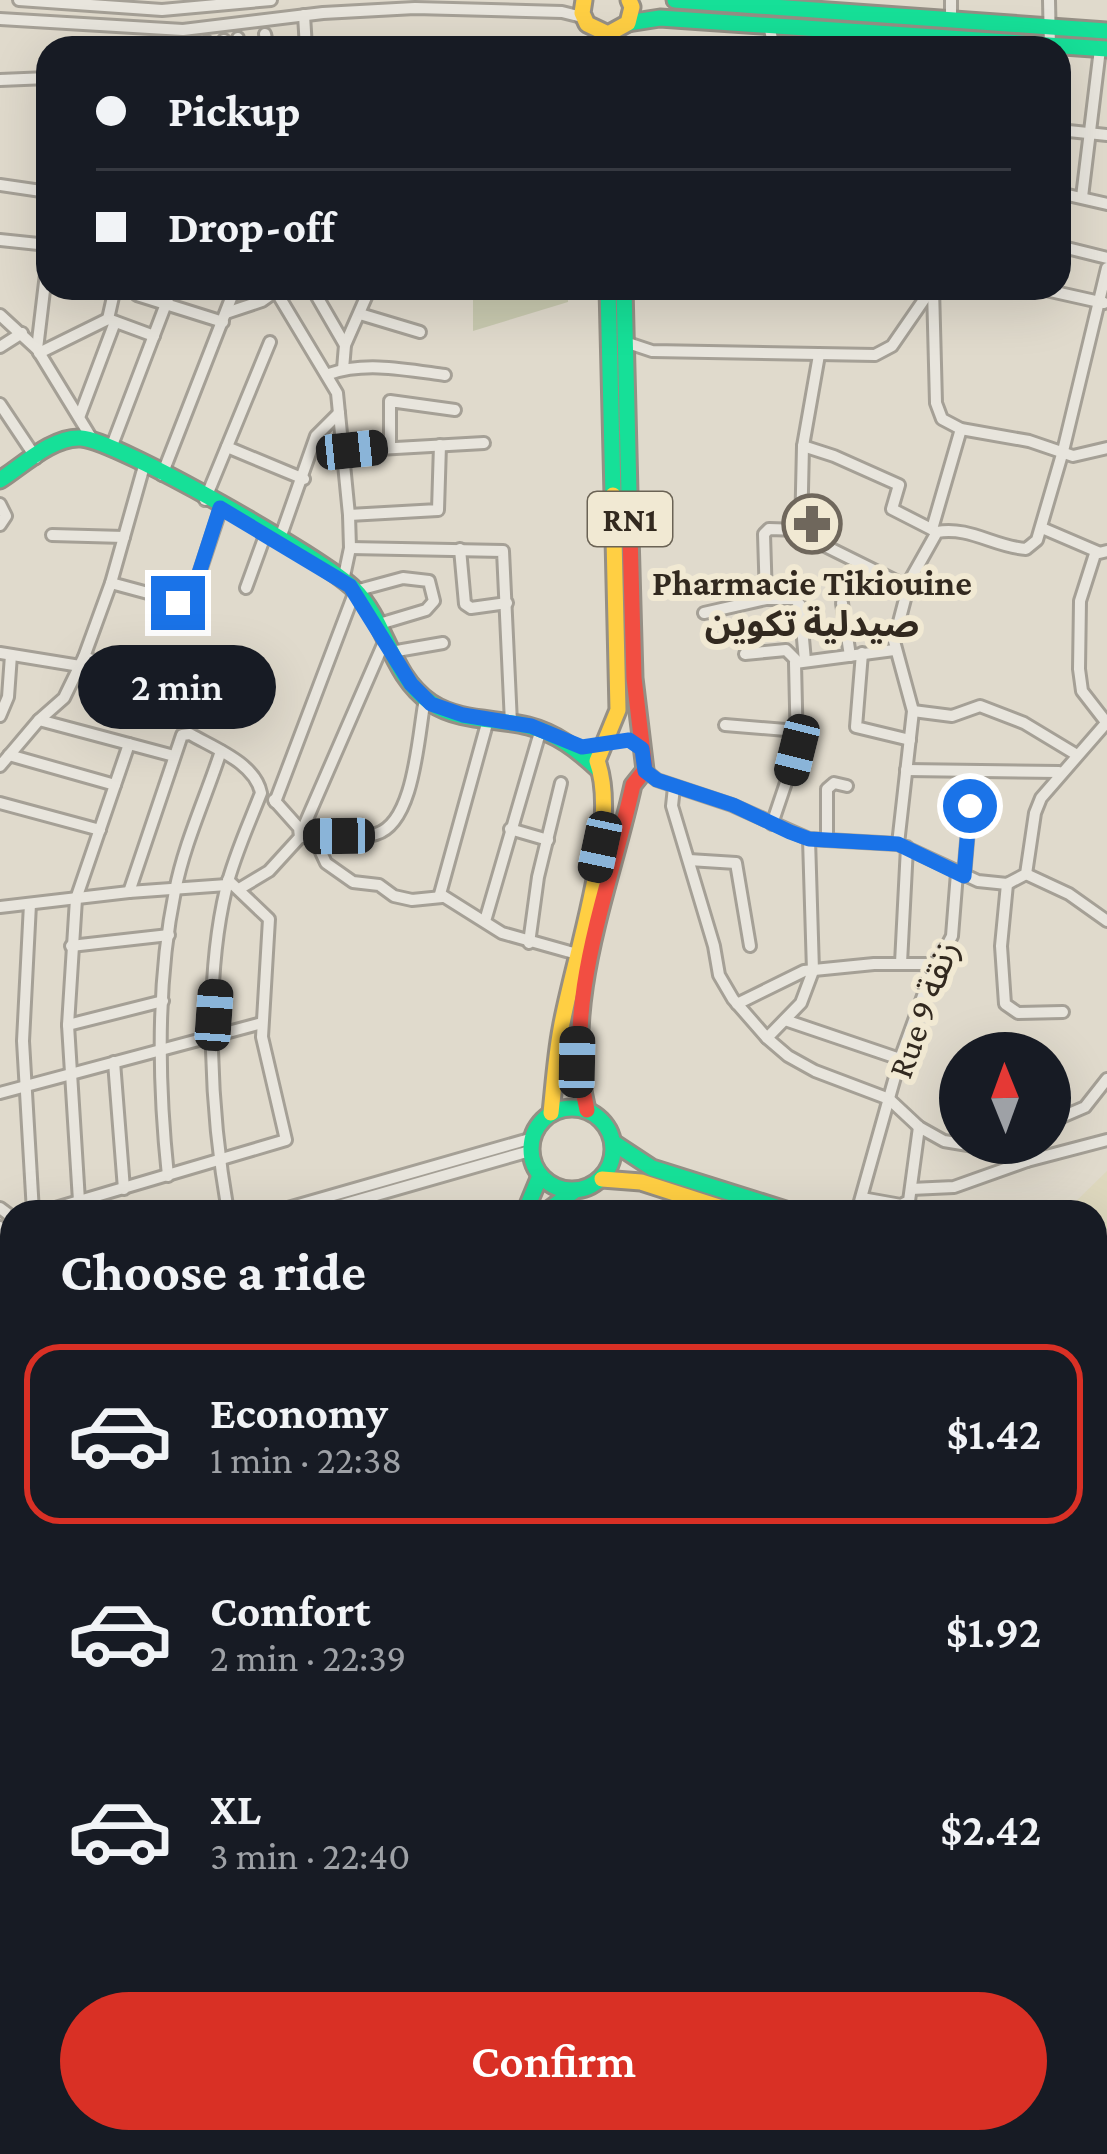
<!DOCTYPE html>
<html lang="en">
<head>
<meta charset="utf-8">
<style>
  :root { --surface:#171b24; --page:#242831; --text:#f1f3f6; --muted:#9ea1a6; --line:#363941; --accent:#d93025 }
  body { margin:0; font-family:"Crimson Pro","Noto Sans Arabic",serif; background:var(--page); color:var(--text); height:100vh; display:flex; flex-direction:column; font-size:45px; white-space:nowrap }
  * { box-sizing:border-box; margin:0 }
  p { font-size:39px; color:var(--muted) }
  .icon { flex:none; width:66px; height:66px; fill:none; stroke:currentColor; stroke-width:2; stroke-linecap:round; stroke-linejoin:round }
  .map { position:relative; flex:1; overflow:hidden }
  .panel { position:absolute; left:0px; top:1200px; width:1107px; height:954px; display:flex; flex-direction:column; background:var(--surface); border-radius:36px 36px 0 0; box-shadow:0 12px 48px #0002 }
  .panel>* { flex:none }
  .top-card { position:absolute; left:36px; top:36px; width:1035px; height:264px; border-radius:36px; box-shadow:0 12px 48px #0002; display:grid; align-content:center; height:264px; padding:0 60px; background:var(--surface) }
  .needle { width:78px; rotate:359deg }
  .controls { position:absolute; left:939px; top:1032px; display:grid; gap:24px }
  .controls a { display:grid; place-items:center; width:132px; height:132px; border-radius:50%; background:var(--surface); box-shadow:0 12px 48px #0002; font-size:60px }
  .end { position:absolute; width:54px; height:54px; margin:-27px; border:15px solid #1a73e8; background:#fff; box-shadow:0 0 0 6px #fff }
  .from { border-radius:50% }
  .bubble { position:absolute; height:84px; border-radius:42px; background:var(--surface); box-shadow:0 12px 48px #0002; font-size:39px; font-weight:600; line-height:84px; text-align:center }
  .car { position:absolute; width:36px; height:72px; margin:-36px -18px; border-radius:15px; box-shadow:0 0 9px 3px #0007; background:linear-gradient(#222 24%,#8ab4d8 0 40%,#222 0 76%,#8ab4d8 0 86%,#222 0) }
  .top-card b { display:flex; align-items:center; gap:42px; height:114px; font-size:45px }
  .top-card b+b { border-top:3px solid var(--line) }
  .top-card i { width:30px; height:30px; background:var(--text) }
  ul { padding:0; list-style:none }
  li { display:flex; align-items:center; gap:36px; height:180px; margin:0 24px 18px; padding:0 36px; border:6px solid transparent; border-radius:36px }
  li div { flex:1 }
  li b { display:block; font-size:45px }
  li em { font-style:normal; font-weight:600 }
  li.selected { border-color:var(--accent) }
  li>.icon { width:108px; height:108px; stroke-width:1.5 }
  h2 { padding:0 60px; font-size:54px; line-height:144px }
  .button { display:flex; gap:24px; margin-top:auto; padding:24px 60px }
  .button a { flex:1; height:138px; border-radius:72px; background:var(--accent); color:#fff; font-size:48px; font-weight:600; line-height:138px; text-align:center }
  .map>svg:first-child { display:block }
</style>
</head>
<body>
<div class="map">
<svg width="1107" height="2154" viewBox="0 0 1107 2154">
  <rect width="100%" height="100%" fill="#e0dacc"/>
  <polygon fill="#ded8be" points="1107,1171 1107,2154 0,2154 0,1326 12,1322 12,2142 1095,2142 1095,1212 1065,1212"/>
  <polygon fill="#c8c9af" points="473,288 568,288 568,302 473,331"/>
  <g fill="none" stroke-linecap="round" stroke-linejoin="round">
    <polyline stroke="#b7c5bd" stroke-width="3" points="1002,2142 1008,2154"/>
    <g stroke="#a5a096" stroke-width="16">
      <g id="street">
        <polyline points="19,0 162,10 271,0"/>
        <polyline points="1049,0 1050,48"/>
        <polyline points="304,15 306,48"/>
        <polyline points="951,18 951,0"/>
        <polyline points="0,19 183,30 323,13 415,8 562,12 582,17"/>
        <polyline points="769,25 774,48"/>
        <polyline points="265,34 268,48"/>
        <polyline points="238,38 239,48"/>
        <polyline points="224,40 225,48"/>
        <polyline points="207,42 207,48"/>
        <polyline points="0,80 48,78"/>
        <polyline points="1059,130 1107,135"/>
        <polyline points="0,185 48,192"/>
        <polyline points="1059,193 1107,204"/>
        <polyline points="1082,197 1100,49"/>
        <polyline points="0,240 48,245"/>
        <polyline points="1059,246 1107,258"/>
        <polyline points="274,288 337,393 349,515 350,548 343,581"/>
        <polyline points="312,288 345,345"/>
        <polyline points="933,288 936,403 942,419 961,429 1029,441 1073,456 1107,448"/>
        <polyline points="1037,288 1104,303"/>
        <polyline points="137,295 223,322"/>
        <polyline points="226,313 262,301 276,291"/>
        <polyline points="360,314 420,332"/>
        <polyline points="0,315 37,349 92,439"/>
        <polyline points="108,319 115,288"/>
        <polyline points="628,343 652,351 875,355 892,346 932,288"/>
        <polyline points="0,347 22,333"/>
        <polyline points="37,349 48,257"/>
        <polyline points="39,353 108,319 154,336"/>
        <polyline points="819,355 803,446 801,534 908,587"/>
        <polyline points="343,369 345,345 370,288"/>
        <path d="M329,374C365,361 408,370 445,375"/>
        <polyline points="0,404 36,458"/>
        <polyline points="80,415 115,322"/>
        <polyline points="390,446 390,401 455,410"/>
        <polyline points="803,446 834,456 899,485 892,509 937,532"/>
        <polyline points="227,447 304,479"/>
        <polyline points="111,448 172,288"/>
        <polyline points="343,451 484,443"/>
        <polyline points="162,475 235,288"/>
        <polyline points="205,500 270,342"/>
        <polyline points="0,504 6,516 0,525"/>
        <polyline points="349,515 438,510 440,445"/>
        <polyline points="1042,528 1098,552"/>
        <polyline points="932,529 961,429"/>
        <polyline points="52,535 124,537"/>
        <polyline points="279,541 316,436 339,413"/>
        <polyline points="350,548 503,551 511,723"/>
        <polyline points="460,549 465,604 471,608 507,603"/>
        <polyline points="111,583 185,603 191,598 221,508"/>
        <polyline points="246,588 266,533"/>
        <polyline points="766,599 764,534 769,529 800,530"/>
        <polyline points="842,603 850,656"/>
        <polyline points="704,613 766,599 795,599 800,605 805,661"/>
        <polyline points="391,652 443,643"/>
        <polyline points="0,653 80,666"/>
        <polyline points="862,653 856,727 910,740"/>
        <polyline points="745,654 786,650 798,662"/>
        <polyline points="84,657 174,691"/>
        <polyline points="913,711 952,716 980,706 1024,723 1077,755"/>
        <polyline points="0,716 8,697 11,655"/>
        <polyline points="39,720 174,756"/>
        <polyline points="488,720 440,894 502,933 577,954"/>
        <polyline points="1106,722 1082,691 1079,669 1080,601 1095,554 1107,551"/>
        <polyline points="725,725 798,731"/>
        <polyline points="9,755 115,785"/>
        <polyline points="0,766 39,720 64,698 84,657 111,583 144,466"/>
        <polyline points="906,770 1059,772"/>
        <polyline points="647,772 657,780 732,805 809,839 898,844 978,881 1007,884 1026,874 1035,813 1041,798 1107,722"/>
        <polyline points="674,787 672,806 714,946 719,975 733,999 767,1038 788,1056 815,1071 889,1099 919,1127 944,1141 974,1146 989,1143"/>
        <polyline points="275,802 355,591 403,578 429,581 434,601 426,610 376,625"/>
        <polyline points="0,803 100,830"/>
        <polyline points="772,824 797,750 795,663 894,650"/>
        <polyline points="510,829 548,840"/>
        <polyline points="301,833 385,640"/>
        <path d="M300,837C324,837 353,841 376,834C415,823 418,734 425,699"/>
        <polyline points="314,837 326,863 353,882 379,885 394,896 412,900 442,897"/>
        <polyline points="827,840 827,789 834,783 847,786"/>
        <path d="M898,844L913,711L894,641L910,580L937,532C969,526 995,547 1026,549L1037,540L1063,451L1107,268"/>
        <polyline points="689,860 736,863 750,946"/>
        <polyline points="1026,874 1069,894 1107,921"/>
        <polyline points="964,876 973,772"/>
        <polyline points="1007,884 1001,946 1005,1004 1018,1013 1063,1012"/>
        <polyline points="239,889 269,871 300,837 299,828 274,800"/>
        <path d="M129,892L182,735L190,734C214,748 255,763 261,793C249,824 234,856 226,889C203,985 211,1115 228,1212"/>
        <polyline points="30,904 23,1041 33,1212"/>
        <polyline points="0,907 129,892 227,885"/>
        <polyline points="485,921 541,729"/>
        <polyline points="529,943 538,877 561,783"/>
        <polyline points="71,946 169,935"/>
        <polyline points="901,963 907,847"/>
        <polyline points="737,1004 804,971 874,964 940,964"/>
        <polyline points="785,1020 900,1059"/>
        <polyline points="68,1025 163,1001"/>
        <polyline points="767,1038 801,1003 813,971 809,839"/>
        <polyline points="114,1062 124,1189"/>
        <polyline points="0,1093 262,1023"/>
        <polyline points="1050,1122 1085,1107 1107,1079"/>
        <polyline points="1021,1143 1027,1161 1107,1140"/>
        <path d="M168,1176C158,1082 156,984 175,891C184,844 206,797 221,751"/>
        <polyline points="911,1189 954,1187 1027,1161"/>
        <polyline points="862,1198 901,1205 909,1201 919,1127"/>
        <polyline points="79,1201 68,1025 76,899 129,744"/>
        <polyline points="0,1208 12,1217"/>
        <polyline points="42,1212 286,1140 262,1037 269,919 228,880"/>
        <polyline points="274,1212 533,1138"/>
        <polyline points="317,1212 530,1151"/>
        <polyline points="857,1212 900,1059 928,982 952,936 957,873"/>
        <polyline points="0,1227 12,1236"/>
        <polyline points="0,1291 12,1287"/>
        <polyline points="0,1303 12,1299"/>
        <polyline points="0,1853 12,1849"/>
        <polyline points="803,2142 804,2154"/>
      </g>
    </g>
    <g stroke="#958f85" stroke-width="21">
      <g id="fast">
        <polyline points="675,0 1107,31"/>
        <polyline points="628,23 660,18 1107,49"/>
        <polyline points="608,288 613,495"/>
        <polyline points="624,288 630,534"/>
        <path d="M0,480C22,466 53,436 81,438C117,440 326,560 354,589C387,622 390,675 431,703C460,722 496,718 528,726C556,733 578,750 598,769"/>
        <circle cx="572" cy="1149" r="41"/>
        <polyline points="614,1143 652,1168 792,1212"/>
        <polyline points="525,1212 540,1176"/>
        <polyline points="546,1212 574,1191"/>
        <polyline points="1095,1361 1107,1367"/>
      </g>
    </g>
    <g stroke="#958f85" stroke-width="21">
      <g id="slow">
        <polyline points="584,0 582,13 587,24 608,34 628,23 632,7 629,0"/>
        <path d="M551,1113C554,1085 556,1056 561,1029C573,959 621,825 597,761L618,710L613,495"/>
        <polyline points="602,1179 641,1182 734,1212"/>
        <polyline points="1095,1340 1107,1346"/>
        <polyline points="472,2142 472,2154"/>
      </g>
    </g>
    <g stroke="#958f85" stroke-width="21">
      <path id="jam" d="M587,1110C561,1004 610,889 633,785L645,770L634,678L630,534"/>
    </g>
    <use href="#street" stroke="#e8e5dd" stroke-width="10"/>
    <use href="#fast" stroke="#16e098" stroke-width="15"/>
    <use href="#slow" stroke="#ffcf43" stroke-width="15"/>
    <use href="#jam" stroke="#f24e42" stroke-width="15"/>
  </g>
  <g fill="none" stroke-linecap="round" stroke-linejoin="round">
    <polyline stroke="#1a73e8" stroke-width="15" points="178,603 191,598 220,508 350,586 411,684 431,704 463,715 531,726 582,747 629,740 642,749 645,771 657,780 733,805 790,832 809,839 898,844 964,876 970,806"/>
  </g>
  <defs>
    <g id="pharmacy-ring" transform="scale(3)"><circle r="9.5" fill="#f1e9d3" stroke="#6f675c" stroke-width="1.5"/><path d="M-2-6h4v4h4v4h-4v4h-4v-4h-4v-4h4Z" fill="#6f675c"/></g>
  </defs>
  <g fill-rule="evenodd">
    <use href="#pharmacy-ring" x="812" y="524"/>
  </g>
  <g text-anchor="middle" stroke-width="12" stroke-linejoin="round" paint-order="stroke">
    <rect fill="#f1e9d3" stroke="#6b6355" stroke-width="3" x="588" y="492" width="84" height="54" rx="9"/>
    <g font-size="33" font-weight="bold" fill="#32291f">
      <text x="630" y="531">RN1</text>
    </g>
    <g font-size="36" font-weight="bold" fill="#32291f" stroke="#f1e9d3">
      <text x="812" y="595">Pharmacie Tikiouine<tspan x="812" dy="41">صيدلية تكوين</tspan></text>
    </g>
    <g font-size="36" fill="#32291f" stroke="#f1e9d3">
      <text transform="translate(922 1009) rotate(-70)" y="13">Rue 9 زنقة</text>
    </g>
  </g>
</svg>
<div class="controls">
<a><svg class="needle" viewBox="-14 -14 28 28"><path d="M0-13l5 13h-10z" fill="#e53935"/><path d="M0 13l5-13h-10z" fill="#9ea1a6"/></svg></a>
</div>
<i class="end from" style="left:970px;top:806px"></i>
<i class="end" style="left:178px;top:603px"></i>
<div class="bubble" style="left:78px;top:645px;width:198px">2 min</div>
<i class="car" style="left:352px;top:450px;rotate:84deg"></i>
<i class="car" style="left:797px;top:750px;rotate:194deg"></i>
<i class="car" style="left:339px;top:836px;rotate:269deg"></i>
<i class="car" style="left:600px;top:847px;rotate:192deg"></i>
<i class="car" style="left:214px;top:1015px;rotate:4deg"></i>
<i class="car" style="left:577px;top:1062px;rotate:1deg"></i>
<div class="top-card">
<b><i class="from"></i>Pickup</b>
<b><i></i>Drop-off</b>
</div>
<section class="panel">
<h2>Choose a ride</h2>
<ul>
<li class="selected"><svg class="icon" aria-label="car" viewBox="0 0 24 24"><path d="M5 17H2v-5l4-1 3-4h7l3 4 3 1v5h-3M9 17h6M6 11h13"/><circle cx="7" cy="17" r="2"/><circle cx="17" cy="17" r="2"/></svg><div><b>Economy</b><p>1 min · 22:38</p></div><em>$1.42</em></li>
<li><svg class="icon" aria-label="car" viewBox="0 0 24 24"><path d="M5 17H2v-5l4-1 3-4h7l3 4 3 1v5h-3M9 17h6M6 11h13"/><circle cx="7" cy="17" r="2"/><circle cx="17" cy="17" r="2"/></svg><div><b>Comfort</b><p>2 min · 22:39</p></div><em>$1.92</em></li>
<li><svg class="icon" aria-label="car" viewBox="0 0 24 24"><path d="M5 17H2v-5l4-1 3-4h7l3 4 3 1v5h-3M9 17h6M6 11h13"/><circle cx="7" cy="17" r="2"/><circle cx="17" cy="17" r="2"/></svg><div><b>XL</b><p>3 min · 22:40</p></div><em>$2.42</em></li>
</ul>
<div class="button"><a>Confirm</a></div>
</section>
</div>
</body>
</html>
